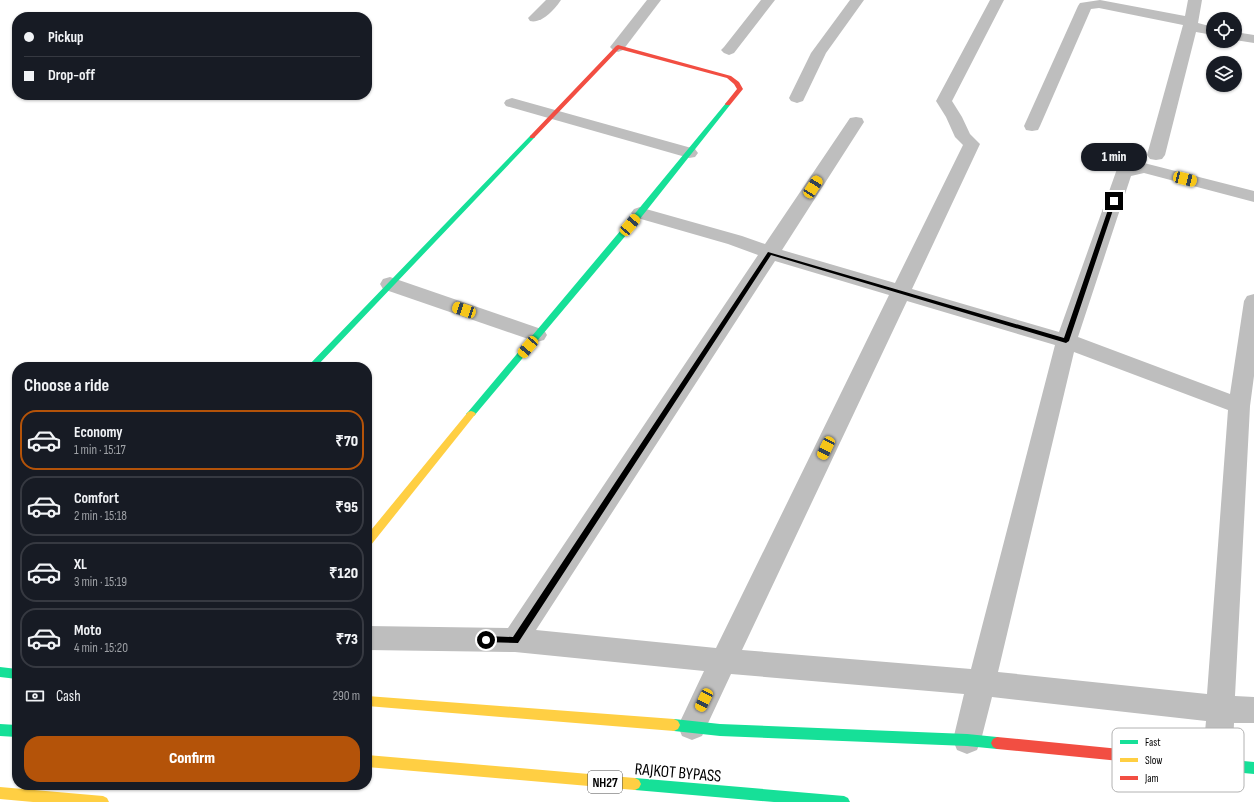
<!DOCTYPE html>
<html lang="en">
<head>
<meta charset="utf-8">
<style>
  :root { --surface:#171b24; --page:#20242c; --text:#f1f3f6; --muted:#9ea1a6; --line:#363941; --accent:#b45309 }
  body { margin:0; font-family:"Sofia Sans Condensed",sans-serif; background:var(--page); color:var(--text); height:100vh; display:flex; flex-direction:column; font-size:15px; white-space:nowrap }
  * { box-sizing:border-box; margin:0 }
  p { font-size:13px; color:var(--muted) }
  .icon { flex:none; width:22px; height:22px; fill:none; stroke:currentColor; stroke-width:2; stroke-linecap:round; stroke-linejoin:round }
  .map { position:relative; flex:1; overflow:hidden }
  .details { position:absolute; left:12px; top:362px; width:360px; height:428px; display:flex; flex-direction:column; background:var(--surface); border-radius:16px; box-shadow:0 1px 3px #0004 }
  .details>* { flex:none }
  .top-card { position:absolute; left:12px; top:12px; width:360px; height:88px; border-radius:16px; box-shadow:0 1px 3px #0004; display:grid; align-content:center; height:88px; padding:0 12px; background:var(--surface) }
  .buttons { position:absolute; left:1206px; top:12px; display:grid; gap:8px }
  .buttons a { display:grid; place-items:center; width:36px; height:36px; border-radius:50%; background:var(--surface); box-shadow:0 1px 3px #0004; font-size:20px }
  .end { position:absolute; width:18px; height:18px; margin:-9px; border:5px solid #000; background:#fff; box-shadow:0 0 0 2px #fff }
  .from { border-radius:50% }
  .bubble { position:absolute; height:28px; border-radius:14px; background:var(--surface); box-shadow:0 1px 3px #0004; font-size:13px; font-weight:800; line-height:28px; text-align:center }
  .car { position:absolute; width:12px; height:24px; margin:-12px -6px; border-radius:5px; box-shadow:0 0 3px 1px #0007; background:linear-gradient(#f5c518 24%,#345 0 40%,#f5c518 0 76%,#345 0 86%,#f5c518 0) }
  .top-card b { display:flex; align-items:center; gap:14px; height:38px; font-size:15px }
  .top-card b+b { border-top:1px solid var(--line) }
  .top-card i { width:10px; height:10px; background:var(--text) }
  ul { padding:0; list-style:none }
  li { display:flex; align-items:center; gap:12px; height:60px; margin:0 8px 6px; padding:0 4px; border:2px solid var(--line); border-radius:16px }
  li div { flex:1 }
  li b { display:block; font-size:15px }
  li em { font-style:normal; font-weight:800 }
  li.on { border-color:var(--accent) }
  li>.icon { width:36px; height:36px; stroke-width:1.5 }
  h2 { padding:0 12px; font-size:18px; line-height:48px }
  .pay { display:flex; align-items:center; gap:10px; height:44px; padding:0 12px; font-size:15px }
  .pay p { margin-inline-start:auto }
  .action { display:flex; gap:8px; margin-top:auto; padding:8px 12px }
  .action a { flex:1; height:46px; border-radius:16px; background:var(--accent); color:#fff; font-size:16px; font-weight:800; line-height:46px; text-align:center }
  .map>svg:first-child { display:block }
</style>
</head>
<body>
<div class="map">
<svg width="1254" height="802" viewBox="0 0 1254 802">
  <rect width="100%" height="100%" fill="#fff"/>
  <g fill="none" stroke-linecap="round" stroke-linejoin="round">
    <g fill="#bebebe" fill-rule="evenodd">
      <path d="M546,0H561C555,9 542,24 530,21L528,18Z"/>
      <polygon points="647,0 661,0 623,50 618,52 613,50 610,47"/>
      <polygon points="761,0 775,0 734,53 729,55 724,53 721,50 724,47"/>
      <polygon points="850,0 864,0 826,53 803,101 797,103 791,101 789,98 811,53"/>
      <path d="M990,0H1004L952,101L962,117L970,134L980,144L912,289L1059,332L1117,169L1130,164L1144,163L1254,191V202L1144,173L1131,176L1078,337L1230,394L1244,301L1247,296L1254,294V376L1250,406L1235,696L1254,697V723H1234L1232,765L1227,775L1217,779L1207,775L1202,765L1206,721L992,697L981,740L977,750L967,754L957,750L953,740L964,694L731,674L702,736L692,740L682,736L678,726L704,671L515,652L367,650V626L508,628L758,255L728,244L634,217L631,213L634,209L640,207L646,209L742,236L765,244L850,118L856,117L862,118L864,122L782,250L895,283L963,145L955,137L946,117L936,101ZM775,261L889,295L716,648L536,630ZM907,301L1055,345L971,669L742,650ZM1074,352L1228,410L1207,694L998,672Z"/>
      <polygon points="1100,0 1185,16 1188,0 1202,0 1198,23 1213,27 1213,35 1196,32 1165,155 1162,159 1156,160 1150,159 1147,155 1183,25 1099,8 1091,9 1040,126 1038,130 1032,131 1026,130 1024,126 1078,6 1080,3"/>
      <polygon points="1235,32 1254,35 1254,43 1235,40"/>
      <polygon points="512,98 695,149 698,153 695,157 689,158 506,106 504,103 506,100"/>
      <polygon points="390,277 544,330 547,335 544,340 537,342 383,289 380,284 383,279"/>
    </g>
    <g fill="#16e098" fill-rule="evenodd">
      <polygon points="728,102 730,103 730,105 643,215 474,416 468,416 466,414 468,412 637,211 726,103"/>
      <polygon points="532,135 535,137 534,138 316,367 307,367 530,136"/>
      <polygon points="0,667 17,669 17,679 0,677"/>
      <polygon points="674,719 720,724 967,734 997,737 1001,739 1003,743 1001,747 997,749 967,746 720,736 674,731 670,729 668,725 670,721"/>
      <polygon points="0,724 17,725 17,737 0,736"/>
      <polygon points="1201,757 1254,762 1254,774 1201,769 1197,767 1195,763 1197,759"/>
      <polygon points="635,778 844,796 848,798 850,802 774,802 635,790 631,788 629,784 631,780"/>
    </g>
    <g fill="#ffcf43" fill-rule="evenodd">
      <polygon points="471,411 474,412 476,414 474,416 371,545 367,546 367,535 468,412"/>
      <polygon points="367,696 674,719 678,721 680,725 678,729 674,731 367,706"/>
      <polygon points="367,755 635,778 639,780 641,784 639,788 635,790 367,767"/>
      <polygon points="0,787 103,796 107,798 109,802 33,802 0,799"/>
    </g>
    <g fill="#f24e42" fill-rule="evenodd">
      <polygon points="618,45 731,76 739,82 743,89 730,105 726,105 725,104 737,89 734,84 727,78 619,49 534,138 530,138 530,136 616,46"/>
      <polygon points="997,737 1201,757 1205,759 1207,763 1205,767 1201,769 997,749 993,747 991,743 993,739"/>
    </g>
  </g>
  <polygon fill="#000" points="1114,200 1116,201 1069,341 1066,343 771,255 518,643 483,642 482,640 486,636 513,637 768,252 1064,338 1111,201"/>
  <g text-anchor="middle" stroke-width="3" stroke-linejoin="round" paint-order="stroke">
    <rect fill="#fff" stroke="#4c4c4c" stroke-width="1" x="588" y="771" width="34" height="22" rx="3"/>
    <g font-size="13" font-weight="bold" fill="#000">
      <text x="605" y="787">NH27</text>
    </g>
    <g font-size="17" fill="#000" stroke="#fff">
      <text transform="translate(678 772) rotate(5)" y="6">RAJKOT BYPASS</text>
    </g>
  </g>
  <rect x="1112" y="728" width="132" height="64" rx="6" fill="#fff" stroke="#b2b2b2" stroke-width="1"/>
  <rect x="1120" y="740" width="18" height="4" fill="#16e098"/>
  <rect x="1120" y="758" width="18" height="4" fill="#ffcf43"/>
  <rect x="1120" y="776" width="18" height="4" fill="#f24e42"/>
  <g font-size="11" fill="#000">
    <text x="1145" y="746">Fast</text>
    <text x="1145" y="764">Slow</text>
    <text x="1145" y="782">Jam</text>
  </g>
</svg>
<div class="buttons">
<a><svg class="icon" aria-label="locate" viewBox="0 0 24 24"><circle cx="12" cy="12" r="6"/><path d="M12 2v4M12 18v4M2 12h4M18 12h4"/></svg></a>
<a><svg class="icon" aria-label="layers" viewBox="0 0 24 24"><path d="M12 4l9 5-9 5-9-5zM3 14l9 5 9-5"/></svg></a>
</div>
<i class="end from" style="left:486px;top:640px"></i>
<i class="end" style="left:1114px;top:201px"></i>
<div class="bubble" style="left:1081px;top:143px;width:66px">1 min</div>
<i class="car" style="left:1185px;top:179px;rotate:104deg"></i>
<i class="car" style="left:813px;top:187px;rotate:33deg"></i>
<i class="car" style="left:630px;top:225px;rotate:40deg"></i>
<i class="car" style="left:464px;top:310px;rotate:289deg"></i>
<i class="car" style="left:528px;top:347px;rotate:220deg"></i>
<i class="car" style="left:826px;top:448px;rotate:206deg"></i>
<i class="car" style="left:704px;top:700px;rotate:206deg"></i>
<div class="top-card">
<b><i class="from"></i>Pickup</b>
<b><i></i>Drop-off</b>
</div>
<section class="details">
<h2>Choose a ride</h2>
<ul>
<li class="on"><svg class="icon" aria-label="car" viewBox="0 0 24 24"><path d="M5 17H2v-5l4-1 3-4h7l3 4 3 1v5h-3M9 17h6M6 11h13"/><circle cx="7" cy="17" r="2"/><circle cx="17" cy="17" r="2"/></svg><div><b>Economy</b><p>1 min · 15:17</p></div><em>₹70</em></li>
<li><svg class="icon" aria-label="car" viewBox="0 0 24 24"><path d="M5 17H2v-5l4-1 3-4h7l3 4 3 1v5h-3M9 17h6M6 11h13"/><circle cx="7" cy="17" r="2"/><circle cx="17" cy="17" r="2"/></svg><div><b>Comfort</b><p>2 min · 15:18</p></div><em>₹95</em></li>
<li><svg class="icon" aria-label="car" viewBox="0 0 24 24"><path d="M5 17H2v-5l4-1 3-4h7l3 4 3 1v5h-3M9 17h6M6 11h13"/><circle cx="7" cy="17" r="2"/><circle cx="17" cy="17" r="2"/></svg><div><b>XL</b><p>3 min · 15:19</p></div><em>₹120</em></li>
<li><svg class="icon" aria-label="car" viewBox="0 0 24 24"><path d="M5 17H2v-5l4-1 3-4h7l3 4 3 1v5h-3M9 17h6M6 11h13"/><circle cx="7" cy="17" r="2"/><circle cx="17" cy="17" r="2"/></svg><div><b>Moto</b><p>4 min · 15:20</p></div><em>₹73</em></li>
</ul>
<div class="pay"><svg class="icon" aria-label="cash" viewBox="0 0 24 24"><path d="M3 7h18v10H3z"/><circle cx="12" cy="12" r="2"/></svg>Cash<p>290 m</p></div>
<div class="action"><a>Confirm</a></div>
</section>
</div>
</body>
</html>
